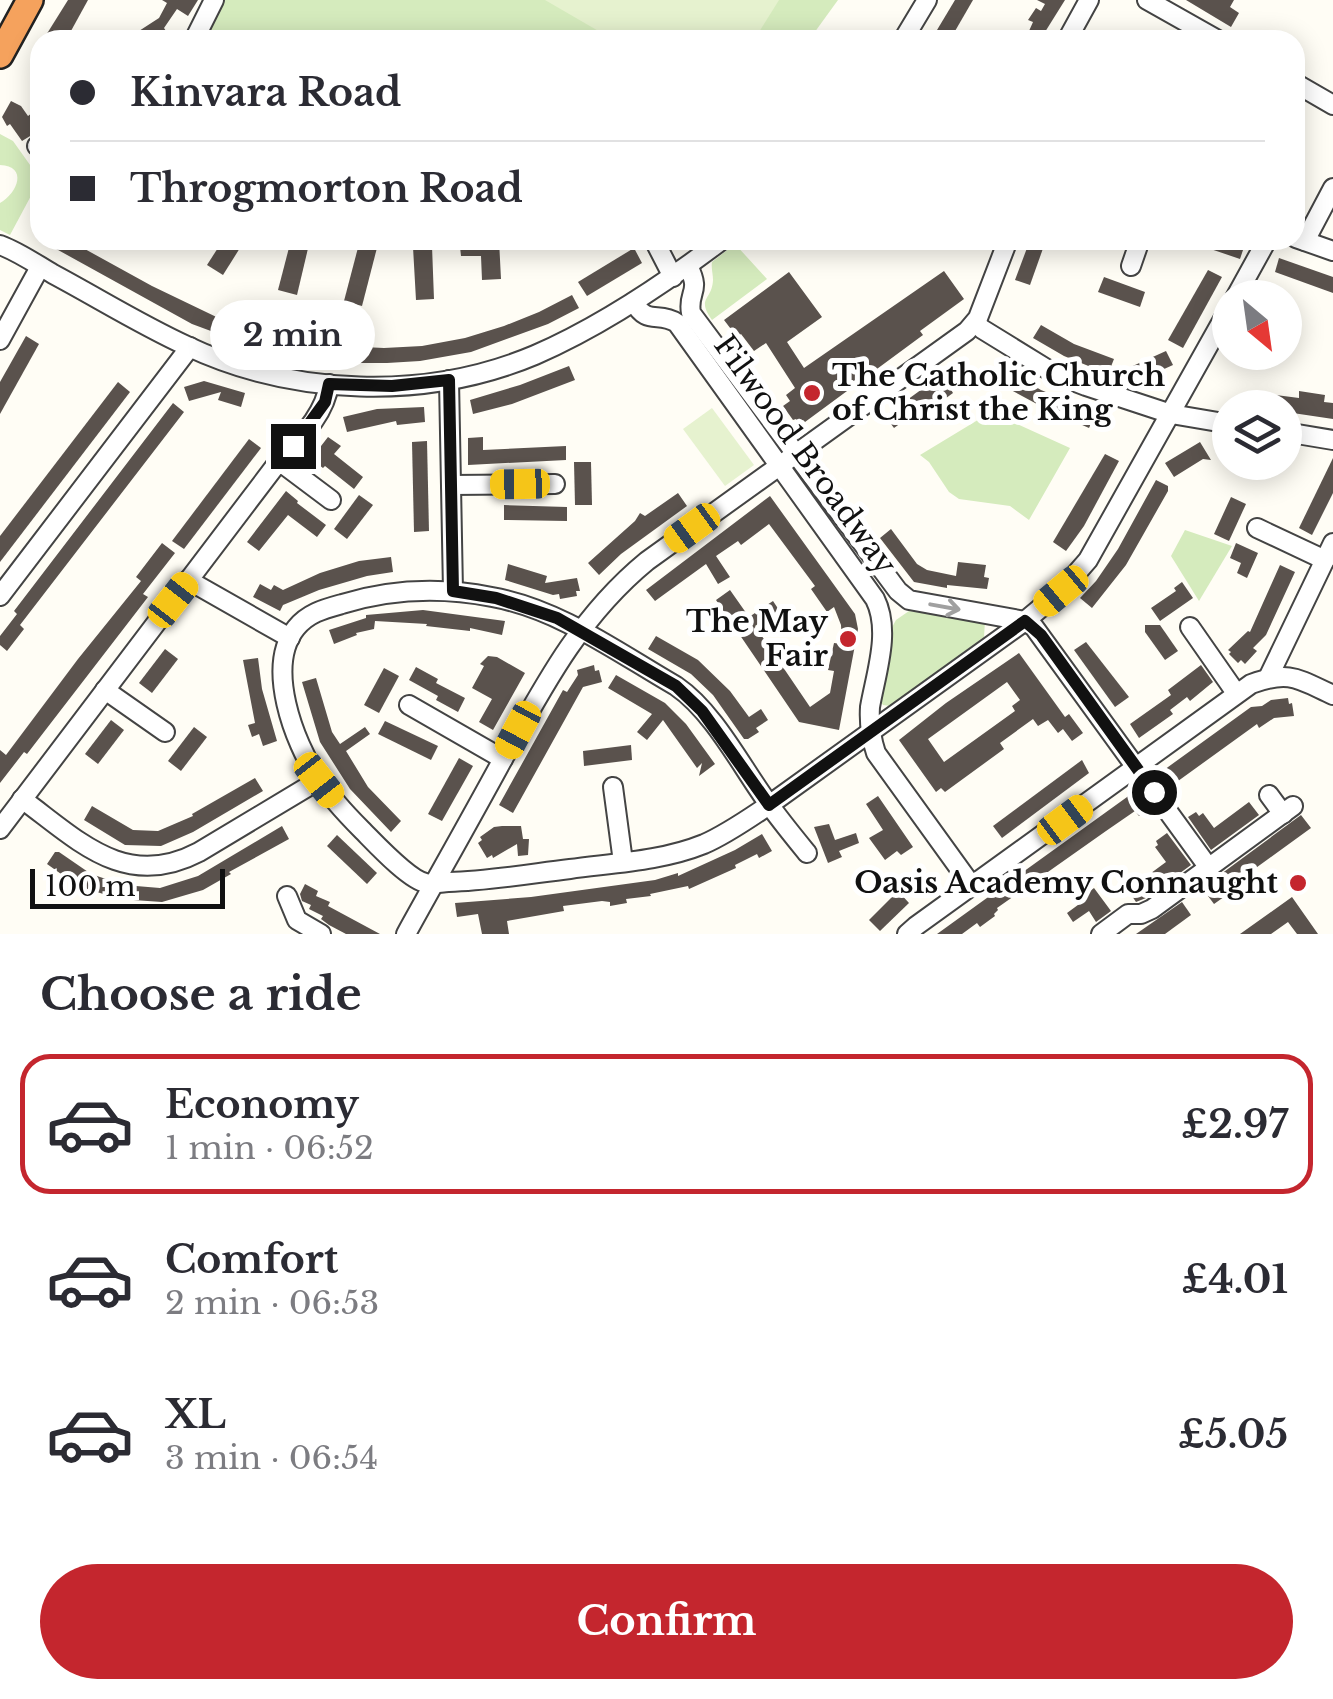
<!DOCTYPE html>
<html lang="en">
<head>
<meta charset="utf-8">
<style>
  :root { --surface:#fff; --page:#f7f7f7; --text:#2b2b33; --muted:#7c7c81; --line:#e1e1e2; --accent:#c4262e }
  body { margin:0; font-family:"Libre Baskerville",serif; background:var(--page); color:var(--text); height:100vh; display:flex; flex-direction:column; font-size:38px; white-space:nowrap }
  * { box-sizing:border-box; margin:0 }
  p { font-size:32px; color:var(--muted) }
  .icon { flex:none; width:55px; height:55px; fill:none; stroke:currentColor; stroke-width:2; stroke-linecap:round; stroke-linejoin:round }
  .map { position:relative; height:934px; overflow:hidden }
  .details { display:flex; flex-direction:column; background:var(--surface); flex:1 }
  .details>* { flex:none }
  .banner { position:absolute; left:30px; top:30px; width:1275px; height:220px; border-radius:30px; box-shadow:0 5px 25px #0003; display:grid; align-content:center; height:220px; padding:0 40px; background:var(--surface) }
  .needle { width:65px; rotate:151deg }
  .controls { position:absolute; left:1212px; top:280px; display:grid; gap:20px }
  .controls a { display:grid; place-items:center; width:90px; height:90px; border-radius:50%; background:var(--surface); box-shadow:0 5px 25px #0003; font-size:50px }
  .scale { position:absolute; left:30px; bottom:25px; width:195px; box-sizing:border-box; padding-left:10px; border:5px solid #111; border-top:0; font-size:28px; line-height:35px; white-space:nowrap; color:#111; -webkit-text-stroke:8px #fff; paint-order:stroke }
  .end { position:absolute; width:45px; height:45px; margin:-22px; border:12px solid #111; background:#fff; box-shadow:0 0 0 5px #fff }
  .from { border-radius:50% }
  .bubble { position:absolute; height:70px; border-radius:35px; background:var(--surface); box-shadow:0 5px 25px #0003; font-size:32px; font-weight:800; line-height:70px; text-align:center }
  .car { position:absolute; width:30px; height:60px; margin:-30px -15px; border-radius:12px; box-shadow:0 0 8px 2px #0007; background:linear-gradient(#f5c518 24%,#345 0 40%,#f5c518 0 76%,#345 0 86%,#f5c518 0) }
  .banner b { display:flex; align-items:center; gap:35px; height:95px; font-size:38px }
  .banner b+b { border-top:2px solid var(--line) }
  .banner i { width:25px; height:25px; background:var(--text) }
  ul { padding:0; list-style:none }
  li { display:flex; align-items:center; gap:30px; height:140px; margin:0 20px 15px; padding:0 20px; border:5px solid transparent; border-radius:30px }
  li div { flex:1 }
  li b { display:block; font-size:38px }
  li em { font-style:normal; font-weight:800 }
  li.on { border-color:var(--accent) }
  li>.icon { width:90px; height:90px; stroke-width:1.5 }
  h2 { padding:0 40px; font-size:45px; line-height:120px }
  .action { display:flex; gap:20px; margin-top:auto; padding:20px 40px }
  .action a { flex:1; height:115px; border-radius:60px; background:var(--accent); color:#fff; font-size:40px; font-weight:800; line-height:115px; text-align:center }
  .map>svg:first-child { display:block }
</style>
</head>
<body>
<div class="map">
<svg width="1333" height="934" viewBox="0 0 1333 934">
  <rect width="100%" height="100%" fill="#fffdf5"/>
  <g fill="#d5ebbd">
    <polygon points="220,0 838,0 809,40 202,40"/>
    <path d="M0,134L13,141L40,179L10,235L0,230V203C18,193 28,166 0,165Z"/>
    <path d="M735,244L767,279L712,320C696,297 712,301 713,280C713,274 711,268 712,262Z"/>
    <polygon points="991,412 1070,448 1029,520 1010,506 959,499 949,492 929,462 920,455"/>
    <polygon points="1185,530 1232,546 1199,601 1171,556"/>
    <polygon points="909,611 985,621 984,637 890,706 883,705 878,699 891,629 896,620"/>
  </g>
  <g fill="#e6f2cf">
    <polygon points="545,0 779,0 754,40 614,40"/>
    <polygon points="712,408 754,465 725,486 683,429"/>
  </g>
  <g fill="#5a524d" fill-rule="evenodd">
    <polygon points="68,0 88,0 66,40 43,40"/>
    <polygon points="162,0 198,0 188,16 177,9 164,28 172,40 125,40 159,18 167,3"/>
    <polygon points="955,0 973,0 951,38 937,30"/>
    <polygon points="1037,0 1065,0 1040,40 1025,40 1033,22 1028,20 1036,8 1041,11 1045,4"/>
    <polygon points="1186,0 1234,0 1230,7 1239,13 1231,27"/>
    <polygon points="11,101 21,106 28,116 40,107 40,130 22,141 10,124 7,126 2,117"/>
    <polygon points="40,240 74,240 84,246 83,248 152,286 231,324 263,334 321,345 384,348 422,346 465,338 504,326 539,312 572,295 579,308 548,324 471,352 420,361 387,363 345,363 310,358 257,348 192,324"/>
    <polygon points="223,240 245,240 223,275 207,265"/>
    <polygon points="291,240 310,240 297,295 278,290"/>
    <polygon points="360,240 379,240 362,306 344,301"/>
    <polygon points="416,240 429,240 429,246 432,246 434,299 416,300 413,247 416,247"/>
    <polygon points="486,240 499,240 501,279 482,280 481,256 461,256 460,247 486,246"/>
    <polygon points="1030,240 1046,240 1030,285 1015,280"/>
    <polygon points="1190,240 1233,240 1245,244 1240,259 1190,242"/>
    <polygon points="634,248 642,263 587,296 578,282"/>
    <polygon points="1279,258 1333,277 1333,293 1275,272"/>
    <polygon points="1208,270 1222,277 1183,348 1168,340"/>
    <polygon points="944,271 964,299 920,331 923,335 805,422 803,420 799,423 796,419 793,420 783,406 790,401 786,395 795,388 766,343 754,351 741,334 737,337 724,320 789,272 822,317 787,342 804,368"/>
    <polygon points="1104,277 1145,292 1140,307 1098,292"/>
    <polygon points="1041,325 1074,344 1114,359 1108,374 1064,356 1033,338"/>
    <polygon points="26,336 39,344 0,414 0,382"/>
    <polygon points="1166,351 1173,365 1133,383 1126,369"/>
    <polygon points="569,366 575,380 512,404 473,414 470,400 520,385"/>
    <polygon points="1003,368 1041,390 1096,413 1089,428 1048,410 996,382"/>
    <polygon points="948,373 955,384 950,388 953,393 942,401 938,396 894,428 885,416 940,376"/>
    <polygon points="204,381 245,393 241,407 218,400 221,392 189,401 184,387"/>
    <polygon points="118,382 130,392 0,562 0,536"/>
    <polygon points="1299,391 1325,395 1324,402 1333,403 1333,419 1286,412 1286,408 1251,408 1253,392 1299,398"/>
    <polygon points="173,403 184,412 20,625 24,629 7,651 0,645 0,636 17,614 14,611"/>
    <polygon points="424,407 425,422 397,425 396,421 347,432 343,417 377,409"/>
    <polygon points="328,437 341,446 334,454 363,477 354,489 325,466 323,468 311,459"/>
    <polygon points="483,437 483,450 566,446 566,460 468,465 468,438"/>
    <polygon points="249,439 261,448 184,549 172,541"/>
    <polygon points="427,441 429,531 414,532 412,442"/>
    <polygon points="1200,442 1211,460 1203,459 1174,477 1165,463"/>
    <polygon points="1105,454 1119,461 1084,526 1066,551 1053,542"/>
    <polygon points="1333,458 1333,493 1312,535 1299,528"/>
    <polygon points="574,462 591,462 592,505 575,505"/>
    <polygon points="1156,480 1168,486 1168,491 1126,565 1092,608 1080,598 1096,581 1118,549"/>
    <polygon points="286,491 298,501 297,503 326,525 317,537 288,515 259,551 247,542"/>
    <polygon points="678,493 687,506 621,554 599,575 588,563 635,521 640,513 645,516"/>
    <polygon points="359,495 373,505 347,539 334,529"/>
    <polygon points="770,496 855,614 858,629 839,730 799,722 716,600 730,590 749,617 773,601 779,610 755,626 810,707 830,693 834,671 828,670 834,643 842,644 841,625 834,607 827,612 811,589 815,586 769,524 741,545 738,541 716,556 730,577 718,584 706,564 655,601 646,590"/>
    <polygon points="1231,497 1246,504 1229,541 1214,534"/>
    <polygon points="504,505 567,507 567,521 504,520"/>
    <polygon points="891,529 917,564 927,570 956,576 958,562 986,565 984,577 989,578 987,589 947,585 947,588 914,582 880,538"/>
    <polygon points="162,543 175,553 143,594 148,597 27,754 24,752 0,783 0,750 6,755 78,659 141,581 136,577"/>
    <polygon points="1236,543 1258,553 1247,578 1237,573 1241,563 1230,558"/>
    <polygon points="391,557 393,572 367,576 319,590 283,605 280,611 253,597 260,584 271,590 274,585 283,590 320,573 359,561"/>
    <polygon points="508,564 547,576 545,583 577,578 580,591 576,591 577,596 560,599 559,594 553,595 505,580"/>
    <polygon points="1280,565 1295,572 1266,635 1253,648 1257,651 1245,664 1241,660 1238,663 1229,654 1231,652 1228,650 1248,631 1250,632"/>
    <polygon points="1182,582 1193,598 1160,621 1151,608 1176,591 1174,588"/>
    <polygon points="423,610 505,621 502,635 470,628 470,631 426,626 427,624 375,621 374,629 356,633 357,635 334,644 329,630 366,618 366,615"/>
    <polygon points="1145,625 1160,625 1178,651 1165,660 1145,632"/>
    <polygon points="656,636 698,660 730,691 749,717 761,709 768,720 756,728 759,732 748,739 744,739 713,695 691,674 648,649"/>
    <polygon points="1086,642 1129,697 1115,707 1074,650"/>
    <polygon points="165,649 178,659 152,693 139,683"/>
    <path d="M1019,653L1065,717L1069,714L1083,733L1072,741L1063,729L1058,733L1048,720L1038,726L1033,719L1000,743L1004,749L945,792L941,788L936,792L899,740L946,703ZM1007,682L1020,700L1012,706L1015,711L944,762L928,739Z"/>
    <polygon points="488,656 497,657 525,673 493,730 479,722 492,699 472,688 484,666 480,664"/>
    <polygon points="258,658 262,689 277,741 263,746 259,734 252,737 248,725 255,723 243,660"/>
    <polygon points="594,665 595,671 599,670 602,682 583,687 513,813 499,805 563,690 567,692 578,675 577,670"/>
    <polygon points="1201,665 1213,682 1190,701 1187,697 1170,710 1173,714 1139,738 1130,724 1171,695 1168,690"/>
    <polygon points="416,667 438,679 436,683 465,698 458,712 436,700 438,696 409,680"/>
    <polygon points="384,668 399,676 379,713 364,705"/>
    <polygon points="616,675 665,703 686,724 715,764 699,776 702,763 697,768 663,720 647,740 637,732 652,714 608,688"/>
    <polygon points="316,678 332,732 340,744 365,727 370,734 346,751 368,787 401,821 391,832 350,789 320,742 302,682"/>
    <polygon points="1288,698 1289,704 1292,703 1294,716 1274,718 1259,728 1257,724 1167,789 1157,775 1251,707 1262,706 1271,700"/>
    <polygon points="111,720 124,730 98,764 85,754"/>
    <polygon points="385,721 438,746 431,760 378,734"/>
    <polygon points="194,727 207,737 181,771 168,761"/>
    <polygon points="631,745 632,760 584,766 583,751"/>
    <polygon points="459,758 473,766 442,821 428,814"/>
    <polygon points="1082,760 1089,773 1002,838 993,826"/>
    <polygon points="255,778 263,791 193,832 161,846 125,845 84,820 92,806 133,830 158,831 193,816 192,814"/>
    <polygon points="1134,792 1148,810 1139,816 1135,811 1106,831 997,908 998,910 994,914 995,916 980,927 977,923 962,934 937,934"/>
    <polygon points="878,796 913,847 901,855 897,851 885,860 869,838 883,830 866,804"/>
    <polygon points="1249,802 1259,815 1211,850 1188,817 1196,812 1199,816 1203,813 1214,828"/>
    <polygon points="1301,815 1311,828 1235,883 1238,887 1214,904 1202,888"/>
    <polygon points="829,824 835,840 856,833 859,843 839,851 842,857 828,863 814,827"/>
    <polygon points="282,826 289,839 229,872 231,874 203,890 162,902 119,899 78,886 47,864 55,852 59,852 91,874 124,885 160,888 198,876"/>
    <polygon points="502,826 521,826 523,839 529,839 528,855 518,856 517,844 493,858 492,855 487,858 478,843 482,840 480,837 494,827"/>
    <polygon points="1167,833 1191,865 1146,898 1136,902 1128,890 1166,862 1155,847 1158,845 1156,841"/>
    <polygon points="762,834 772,851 759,858 757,854 735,865 736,868 689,889 688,886 650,894 651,896 626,899 627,903 610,906 610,902 602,901 563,906 564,911 507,921 509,934 482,934 478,914 457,917 455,903 531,897 655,880 678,873 678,876 735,850"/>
    <polygon points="337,835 377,873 367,884 327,846"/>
    <polygon points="305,884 318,891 316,896 330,902 328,906 380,934 346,934 329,925 321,919 323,916 309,909 311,905 302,901 300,894"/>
    <polygon points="1094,888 1111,911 1096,922 1089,911 1073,922 1067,913 1082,902 1080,899"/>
    <polygon points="898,891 909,903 880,931 869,920"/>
    <polygon points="1292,897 1318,934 1297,934 1288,922 1271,934 1240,934"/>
    <polygon points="1182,902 1191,915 1165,934 1136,934"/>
  </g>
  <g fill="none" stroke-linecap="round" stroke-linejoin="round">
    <g stroke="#444" stroke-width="22">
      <g id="minor">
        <polyline points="1147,0 1218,40"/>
        <polyline points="194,40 214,0"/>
        <polyline points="903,40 927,0"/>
        <polyline points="1067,40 1089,0"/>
        <polyline points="1295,83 1333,105"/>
        <polyline points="37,146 40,144"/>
        <polyline points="1296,238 1333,251"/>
        <polyline points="654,240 673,277"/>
        <polyline points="1305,241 1333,188"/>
        <path d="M0,245C19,252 36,264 53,274C98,298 141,325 187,346C293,396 426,401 535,355C602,326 664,284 722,240"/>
        <path d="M688,266C702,293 687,291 691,313L898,591L909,600L1025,621L1034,627L1209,868"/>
        <polyline points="1131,266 1140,240"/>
        <polyline points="1235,298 1267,240"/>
        <path d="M634,302C647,326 658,311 677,323L875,599C891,631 876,673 870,707C869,723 871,738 876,753L972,886"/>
        <polyline points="976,323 982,329 1055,374 1086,386 1171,414 1230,424"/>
        <polyline points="0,340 40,267"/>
        <polyline points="449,380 453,591"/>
        <polyline points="1285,432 1333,440"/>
        <polyline points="279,461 331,500"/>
        <polyline points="451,485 555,484"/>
        <polyline points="1257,528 1325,560"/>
        <polyline points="188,580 290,638"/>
        <polyline points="0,596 190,347"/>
        <polyline points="1190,627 1236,693"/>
        <polyline points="1268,678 1333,543"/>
        <polyline points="105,690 165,732"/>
        <polyline points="409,705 503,759"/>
        <polyline points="613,787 623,862"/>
        <polyline points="1269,795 1283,814"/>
        <path d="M22,799C78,840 125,891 199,852L319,780"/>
        <path d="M0,829L279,461C299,439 325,415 329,384"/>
        <path d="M807,853C794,837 780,820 768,803C741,766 714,712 676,686C617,652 559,609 492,597C441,587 391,589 342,604C324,609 308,613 296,628C265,666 294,742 318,778C330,797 346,814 362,830C375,843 409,880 426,883C432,885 442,882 449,882C489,881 529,874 570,869C614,863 662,861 704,844C727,834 748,819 769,805L1025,621L1061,591L1088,560L1230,307"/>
        <polyline points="287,896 297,920 321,934"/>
        <path d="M406,934C438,876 471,818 503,759C544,685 580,616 647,561L967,331L978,318L1008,240"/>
        <path d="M907,934L916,926L1251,684C1290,670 1298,679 1333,695"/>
        <polyline points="1101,934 1128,914 1141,914 1152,909 1293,806"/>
      </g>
    </g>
    <g stroke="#222" stroke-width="30">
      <polyline id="highway" points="0,55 30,0"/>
    </g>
    <use href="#minor" stroke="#fff" stroke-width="18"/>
    <use href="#highway" stroke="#f5a25d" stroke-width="25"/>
  </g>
  <defs><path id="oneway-shaft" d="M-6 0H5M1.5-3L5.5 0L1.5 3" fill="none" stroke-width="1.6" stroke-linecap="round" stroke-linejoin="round" transform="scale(2.5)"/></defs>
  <use stroke="#a0a0a0" href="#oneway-shaft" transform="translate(945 607) rotate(10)"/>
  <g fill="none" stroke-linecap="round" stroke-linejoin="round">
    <polyline stroke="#111" stroke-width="12" points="293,446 325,402 329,384 392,386 449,380 453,591 496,598 557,618 676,686 702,711 769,805 1025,621 1041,635 1154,792"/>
  </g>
  <g fill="#c4262e" stroke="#fff" stroke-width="4">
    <circle cx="812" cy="393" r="10"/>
    <circle cx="848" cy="639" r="10"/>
    <circle cx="1298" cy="883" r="10"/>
  </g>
  <g text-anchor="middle" stroke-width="10" stroke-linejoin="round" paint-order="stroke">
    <g font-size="30" font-weight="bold" fill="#111" stroke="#fff" text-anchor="end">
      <text x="832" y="386" text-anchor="start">The Catholic Church<tspan x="832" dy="34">of Christ the King</tspan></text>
      <text x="828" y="632">The May<tspan x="828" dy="34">Fair</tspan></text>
      <text x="1278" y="893">Oasis Academy Connaught</text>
    </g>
    <g font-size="30" fill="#111" stroke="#fff">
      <text transform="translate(805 455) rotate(54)" y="10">Filwood Broadway</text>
    </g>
  </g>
</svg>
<div class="controls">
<a><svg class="needle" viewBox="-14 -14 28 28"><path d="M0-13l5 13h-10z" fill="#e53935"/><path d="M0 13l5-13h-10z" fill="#7c7c81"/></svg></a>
<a><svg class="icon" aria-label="layers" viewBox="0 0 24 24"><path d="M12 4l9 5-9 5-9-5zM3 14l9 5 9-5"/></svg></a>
</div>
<div class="scale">100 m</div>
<i class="end from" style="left:1154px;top:792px"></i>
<i class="end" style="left:293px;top:446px"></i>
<div class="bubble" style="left:210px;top:300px;width:165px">2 min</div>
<i class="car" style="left:520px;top:484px;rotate:269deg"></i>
<i class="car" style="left:692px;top:528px;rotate:234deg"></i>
<i class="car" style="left:1061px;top:591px;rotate:230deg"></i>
<i class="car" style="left:173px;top:600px;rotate:38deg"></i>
<i class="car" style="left:518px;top:730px;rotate:208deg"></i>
<i class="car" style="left:319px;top:780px;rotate:142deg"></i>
<i class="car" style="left:1065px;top:820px;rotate:53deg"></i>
<div class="banner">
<b><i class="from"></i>Kinvara Road</b>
<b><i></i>Throgmorton Road</b>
</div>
</div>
<section class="details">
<h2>Choose a ride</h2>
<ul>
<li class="on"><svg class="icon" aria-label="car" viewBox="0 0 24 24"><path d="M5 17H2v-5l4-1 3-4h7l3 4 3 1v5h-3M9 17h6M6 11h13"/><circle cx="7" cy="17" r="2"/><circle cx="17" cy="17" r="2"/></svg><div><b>Economy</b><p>1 min · 06:52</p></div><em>£2.97</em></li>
<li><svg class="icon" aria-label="car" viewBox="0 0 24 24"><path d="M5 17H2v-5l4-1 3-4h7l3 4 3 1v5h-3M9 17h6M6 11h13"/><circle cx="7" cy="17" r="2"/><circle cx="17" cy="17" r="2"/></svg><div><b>Comfort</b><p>2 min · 06:53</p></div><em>£4.01</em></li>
<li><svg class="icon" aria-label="car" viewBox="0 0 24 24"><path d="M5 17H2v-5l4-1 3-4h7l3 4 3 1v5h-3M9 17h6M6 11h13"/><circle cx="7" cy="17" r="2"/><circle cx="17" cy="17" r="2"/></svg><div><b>XL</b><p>3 min · 06:54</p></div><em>£5.05</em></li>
</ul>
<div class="action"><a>Confirm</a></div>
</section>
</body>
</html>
